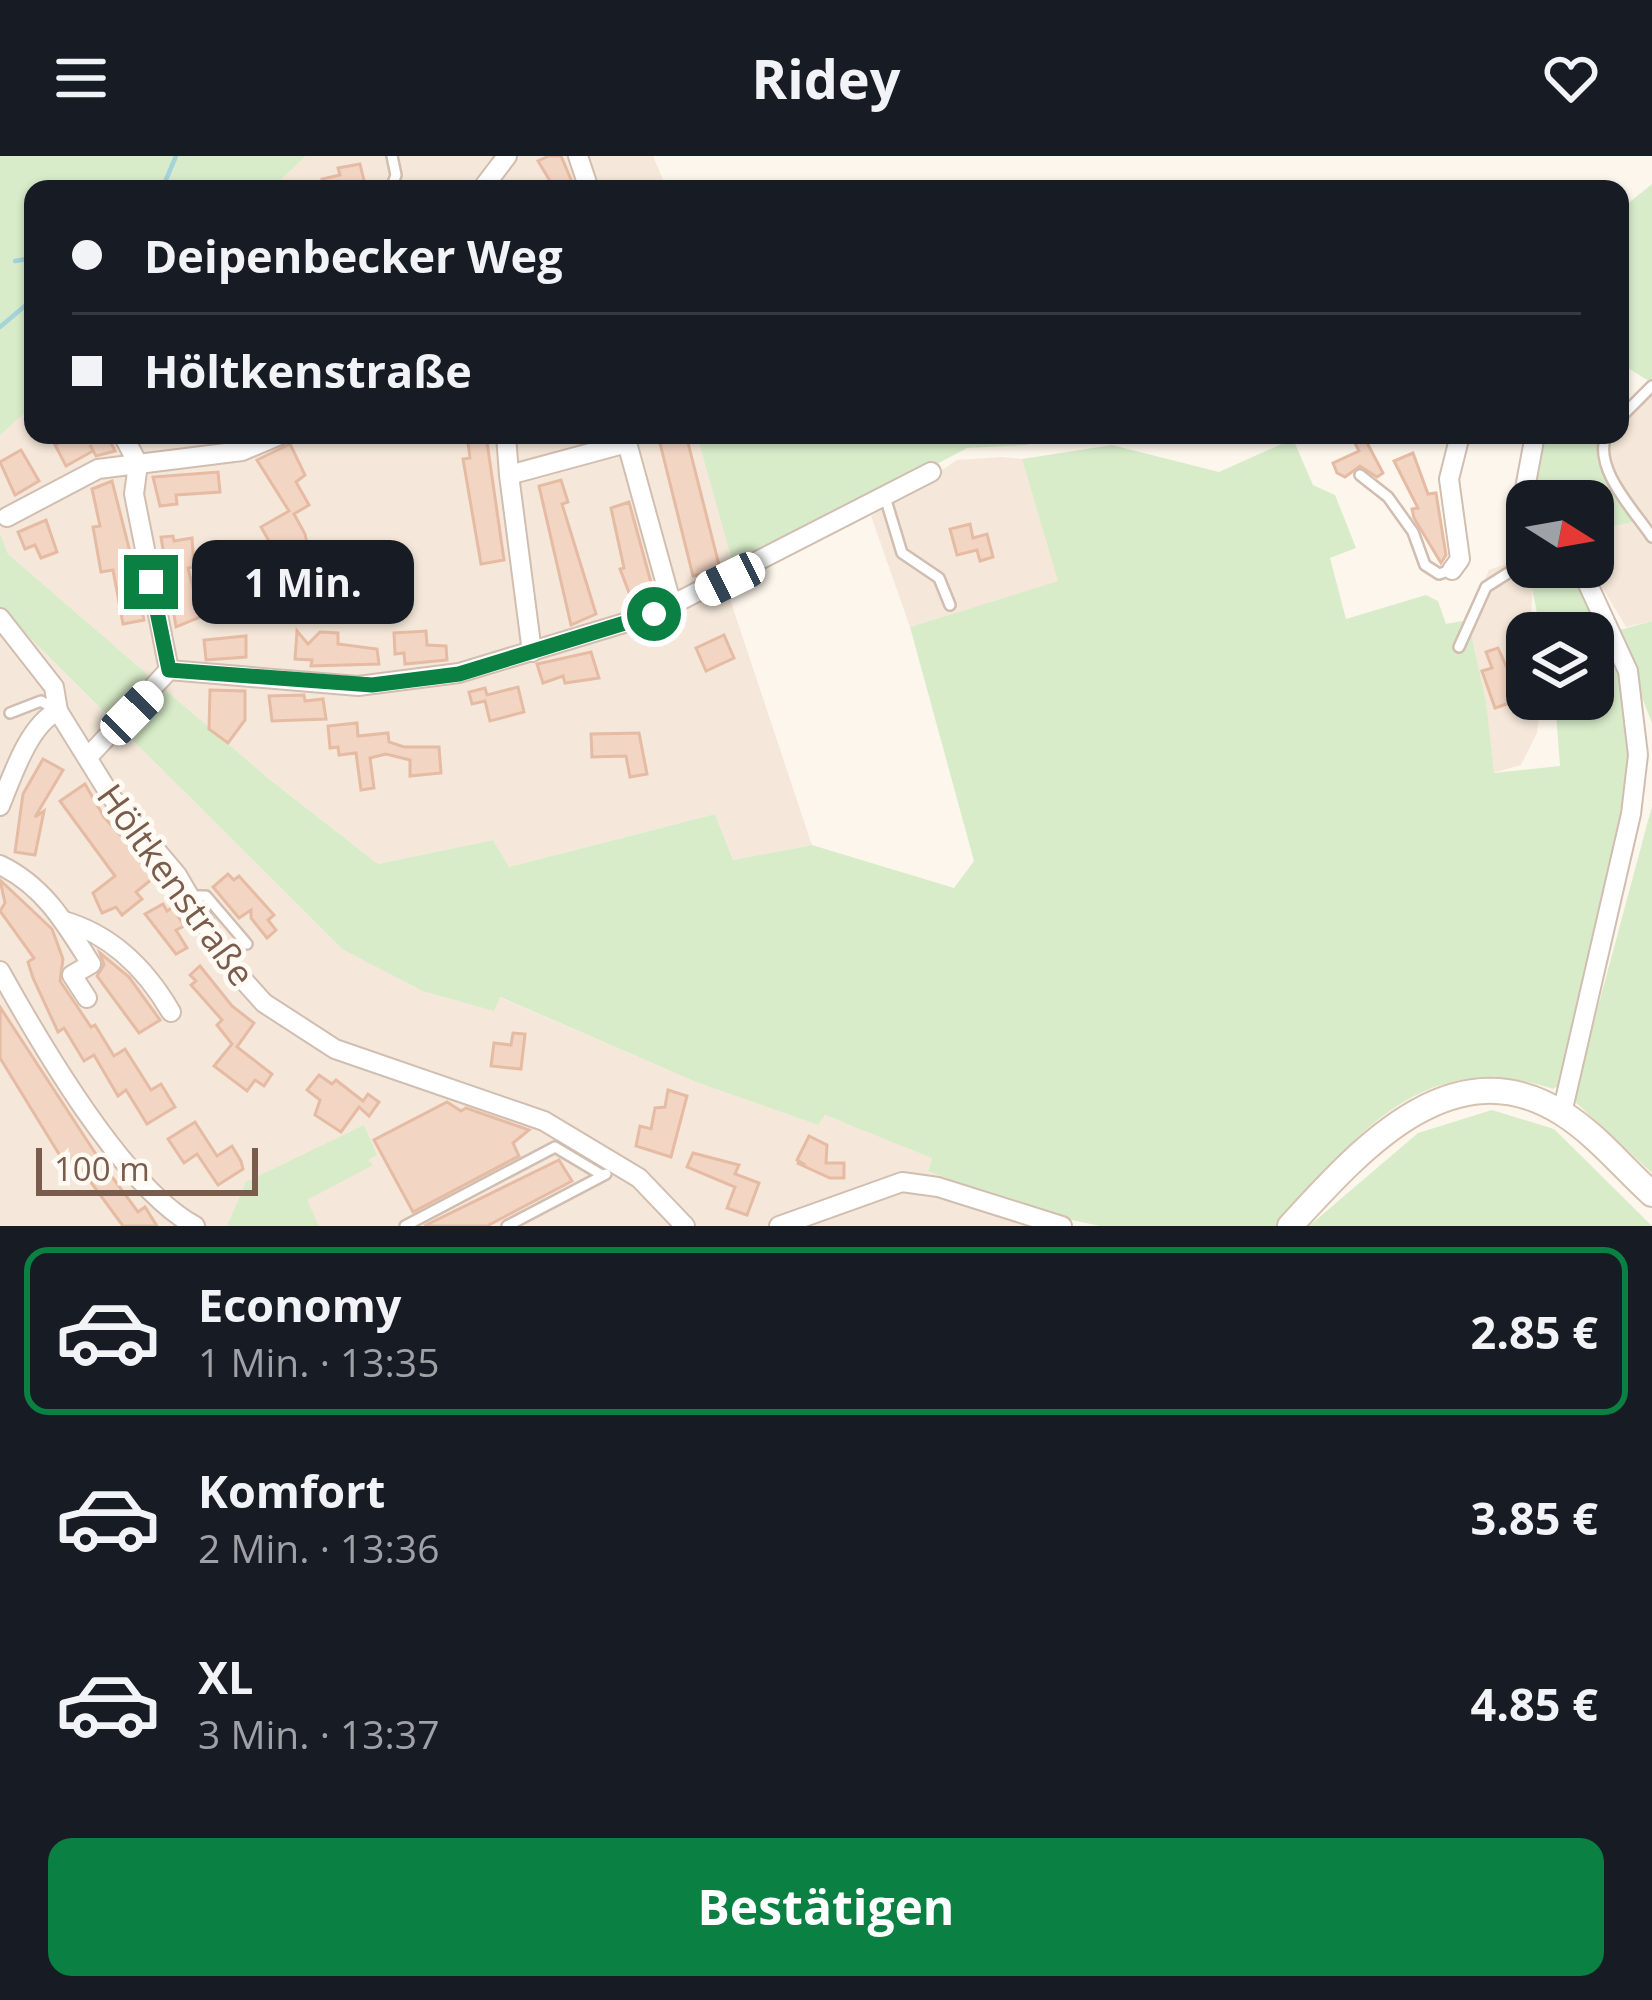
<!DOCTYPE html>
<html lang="de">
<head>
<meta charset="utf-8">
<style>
  :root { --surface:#171b24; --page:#20242c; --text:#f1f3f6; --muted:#9ea1a6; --line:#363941; --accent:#0b8043 }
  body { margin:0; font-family:"Open Sans",sans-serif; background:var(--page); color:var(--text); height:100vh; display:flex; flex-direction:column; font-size:45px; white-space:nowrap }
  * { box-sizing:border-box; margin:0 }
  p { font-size:39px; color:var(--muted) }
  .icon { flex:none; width:66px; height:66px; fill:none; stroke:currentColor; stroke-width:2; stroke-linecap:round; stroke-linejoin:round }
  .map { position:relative; height:1070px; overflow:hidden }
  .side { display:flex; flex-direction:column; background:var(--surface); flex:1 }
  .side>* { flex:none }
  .hud { position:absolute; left:24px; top:24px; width:1605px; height:264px; border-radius:24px; box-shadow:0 3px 9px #0004; display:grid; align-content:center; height:264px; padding:0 48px; background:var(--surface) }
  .needle { width:78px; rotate:101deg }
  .fabs { position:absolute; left:1506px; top:324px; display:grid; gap:24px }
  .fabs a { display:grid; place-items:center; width:108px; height:108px; border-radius:24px; background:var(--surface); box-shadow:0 3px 9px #0004; font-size:60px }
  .scale { position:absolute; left:36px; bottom:30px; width:222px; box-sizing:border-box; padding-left:12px; border:6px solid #7a5c4d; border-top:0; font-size:33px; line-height:42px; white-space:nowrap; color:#7a5c4d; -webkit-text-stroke:9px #fffaf3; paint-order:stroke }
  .end { position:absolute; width:54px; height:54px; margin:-27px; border:15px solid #0b8043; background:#fff; box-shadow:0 0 0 6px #fff }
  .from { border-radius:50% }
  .bubble { position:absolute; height:84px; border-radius:24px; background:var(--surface); box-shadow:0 3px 9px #0004; font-size:39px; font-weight:700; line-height:84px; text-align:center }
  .car { position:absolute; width:36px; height:72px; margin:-36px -18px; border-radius:15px; box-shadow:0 0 9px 3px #0007; background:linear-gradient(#fff 24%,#345 0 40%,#fff 0 76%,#345 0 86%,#fff 0) }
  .hud b { display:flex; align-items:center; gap:42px; height:114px; font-size:45px }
  .hud b+b { border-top:3px solid var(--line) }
  .hud i { width:30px; height:30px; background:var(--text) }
  ul { padding:21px 0 0; list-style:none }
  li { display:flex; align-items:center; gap:36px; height:168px; margin:0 24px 18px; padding:0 24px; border:6px solid transparent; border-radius:24px }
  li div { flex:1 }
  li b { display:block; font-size:45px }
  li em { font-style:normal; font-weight:700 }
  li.on { border-color:var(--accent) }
  li>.icon { width:108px; height:108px; stroke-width:1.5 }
  .cta { display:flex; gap:24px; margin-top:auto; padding:24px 48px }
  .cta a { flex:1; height:138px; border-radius:24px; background:var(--accent); color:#fff; font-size:48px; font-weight:700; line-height:138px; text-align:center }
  header { display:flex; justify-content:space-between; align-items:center; height:156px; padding:0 48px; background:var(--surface); font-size:54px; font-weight:700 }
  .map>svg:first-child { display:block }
</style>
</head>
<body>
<header><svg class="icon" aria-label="menu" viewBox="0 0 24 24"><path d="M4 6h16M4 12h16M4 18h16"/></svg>Ridey<svg class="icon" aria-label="heart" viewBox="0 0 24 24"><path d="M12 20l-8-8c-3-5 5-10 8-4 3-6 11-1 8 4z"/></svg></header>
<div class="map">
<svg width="1652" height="1070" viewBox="0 0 1652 1070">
  <rect width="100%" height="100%" fill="#fdf6ec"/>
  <g fill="#f5e8da">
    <polygon points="306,0 653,0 667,33 271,33"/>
    <polygon points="1644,233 1652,238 1652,465 1626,471 1590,411 1593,374 1632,366 1597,306 1598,289 1602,279 1620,279 1620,257"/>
    <polygon points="33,250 33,279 748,279 779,393 723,422 812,689 733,704 715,658 509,711 493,684 378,708 269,623 8,398 0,377 0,279"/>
    <polygon points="1001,301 1022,303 1059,425 910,471 871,360 957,304"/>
    <polygon points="1508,407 1533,424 1527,543 1541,543 1537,577 1521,609 1493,617 1486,545 1468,464 1489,414"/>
    <polygon points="0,452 342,793 499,841 696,926 818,969 824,959 880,980 932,1002 928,1014 1044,1058 1041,1070 0,1070"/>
  </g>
  <g fill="#d8ecc9">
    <polygon points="0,0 306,0 271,33 33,33 33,250 0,279"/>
    <polygon points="1652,28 1652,227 1620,207 1620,54"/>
    <polygon points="697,279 1021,279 1028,289 967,292 735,415"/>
    <polygon points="1540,279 1602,279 1597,306 1633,366 1593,374 1593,345 1527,345"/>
    <path d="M1293,283L1313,329L1335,339L1356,392L1330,402L1346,463L1426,439L1438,445L1446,468L1468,464L1486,545L1494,617L1560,610L1555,543H1593V477H1541L1532,432L1551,411L1573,415L1626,525L1634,610L1561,928L1553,933C1420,889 1355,982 1276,1070H1100L1044,1058L928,1015L932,1002L825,959L818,969L696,926L500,841L494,855L423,835L342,793L0,452V377L8,398L269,623L378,708L493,684L509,711L715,658L733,704L812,689L954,732L974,705L910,471L1058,425L1022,303L1112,289L1219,316Z"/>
    <polygon points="1652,465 1652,567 1616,475"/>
    <polygon points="1652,650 1652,1017 1573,944"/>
    <polygon points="1492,954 1554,973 1652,1070 1309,1070 1418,977"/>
    <polygon points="364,969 377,999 368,1004 373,1009 307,1044 319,1070 227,1070 246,1026"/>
  </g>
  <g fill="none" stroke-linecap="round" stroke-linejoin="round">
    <g stroke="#a5d3da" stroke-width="4.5">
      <polyline points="162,33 176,0"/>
      <polyline points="15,105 33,102"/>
      <polyline points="0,171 33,143"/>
    </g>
  </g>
  <g fill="#f3d5c3" stroke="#e6bba3" stroke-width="3">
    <polygon points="549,0 561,0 575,33 535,33 550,25 538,5"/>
    <polygon points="360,8 366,33 325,33 322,23 340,19 338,12"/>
    <polygon points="74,279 89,286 107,279 115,295 96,300 90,289 93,295 66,310 55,289"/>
    <polygon points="467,279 486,279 504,404 481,408 463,303 470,302"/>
    <polygon points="658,279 686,279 719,409 703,418 693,420"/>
    <polygon points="1351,279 1363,279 1383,317 1377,321 1360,310 1345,321 1337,317 1333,307 1359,295"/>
    <polygon points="290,288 305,319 296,326 309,349 294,358 305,378 314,420 293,426 286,397 264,403 255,393 269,385 261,371 289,355 257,304"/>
    <polygon points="21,294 39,325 15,339 0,306"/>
    <polygon points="1413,297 1428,338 1436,337 1446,399 1441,407 1414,362 1412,353 1418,352 1394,305"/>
    <polygon points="218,316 220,336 176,339 177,348 160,350 153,321"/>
    <polygon points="561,324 568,346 562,348 596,458 571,469 539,330"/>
    <polygon points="112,325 130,396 132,440 138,439 144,464 123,468 113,414 101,416 93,371 100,370 92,333"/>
    <polygon points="629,346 655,441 633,447 620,413 624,412 611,352"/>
    <polygon points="46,364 57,396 41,402 35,389 25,393 18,376"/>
    <polygon points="970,368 973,382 987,378 993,401 980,405 977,394 957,399 950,373"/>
    <polygon points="173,380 174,385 192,382 194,411 188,412 194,436 211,444 215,455 176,471 161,381"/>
    <polygon points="297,475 308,488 320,476 338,477 338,488 377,493 379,508 311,510 312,504 295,503"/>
    <polygon points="426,475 427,489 446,490 447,504 405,508 404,497 395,498 394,477"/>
    <polygon points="724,479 734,502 706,515 696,492"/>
    <polygon points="246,480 246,501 206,504 204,484"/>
    <polygon points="1498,492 1521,543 1495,552 1482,515 1492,512 1486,496"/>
    <polygon points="591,496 599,522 565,527 563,520 543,527 537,508"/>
    <polygon points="518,531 524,556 490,565 485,545 472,548 469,536 485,532 487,539"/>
    <polygon points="210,534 245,535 245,564 228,587 209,573"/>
    <polygon points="304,539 305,545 323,543 326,563 272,565 269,540"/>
    <polygon points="357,567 358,580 388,577 389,586 404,591 439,591 441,617 410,620 410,604 386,598 370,602 374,632 361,634 356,597 339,599 338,591 330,592 328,570"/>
    <polygon points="639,577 647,618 630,621 626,600 592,601 591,578"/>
    <polygon points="43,603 63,614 35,661 44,655 35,699 15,696 23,638"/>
    <polygon points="85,628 104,661 157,719 136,736 142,743 122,759 116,751 102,757 93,737 115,720 60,645"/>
    <polygon points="228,718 234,724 239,720 274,759 268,764 276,774 267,782 251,762 251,754 239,762 213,731"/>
    <polygon points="0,724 52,773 63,803 60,825 91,871 95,869 114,900 125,893 151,934 161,928 175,951 147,968 126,934 118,940 94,899 84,905 64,872 58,876 33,822 28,806 34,802 0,755 5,747"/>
    <polygon points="163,748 167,755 173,751 184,770 176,774 187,792 176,798 145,758"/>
    <polygon points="100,797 129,821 160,864 139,877 97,820 104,809"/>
    <polygon points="200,810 232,850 254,867 237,891 272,918 264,930 255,924 247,935 214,910 232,888 217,869 222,864 191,829 196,825 190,819"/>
    <polygon points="0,851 101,1006 138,1056 145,1051 157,1070 123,1070 76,1006 70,1010 59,998 0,902"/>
    <polygon points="513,877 525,878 521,913 491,910 494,887 511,889"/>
    <polygon points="319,919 332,928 336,924 363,945 368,938 379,946 369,960 359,951 341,976 315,959 320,944 307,934"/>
    <polygon points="668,934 687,940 671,1001 636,990 640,970 651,973 655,952 665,951"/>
    <polygon points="447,946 461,955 466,952 529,974 513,987 519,1000 413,1056 374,984"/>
    <polygon points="195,966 217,1000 232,990 241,1005 243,1013 218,1029 197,998 184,1007 168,983"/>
    <polygon points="809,980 827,989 826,1007 844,1007 844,1022 830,1022 797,1007 802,1007 797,1004"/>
    <polygon points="693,997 739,1009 735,1018 759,1027 747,1059 727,1052 735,1031 687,1011"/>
    <polygon points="559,1004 572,1025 487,1070 424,1070"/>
  </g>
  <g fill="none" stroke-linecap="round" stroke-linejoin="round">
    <g stroke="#d1beb0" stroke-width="14">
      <g id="lane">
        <polyline points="391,33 396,19 392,0"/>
        <polyline points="1620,262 1652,230"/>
        <path d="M1606,279C1593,313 1634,354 1652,381"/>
        <polyline points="1360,319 1388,341 1413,376 1425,409 1439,418 1451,414"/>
        <polyline points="885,341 902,397 939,422 950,449"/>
        <polyline points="1459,491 1486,431 1527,405"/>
        <polyline points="10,557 41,545 58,555"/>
        <polyline points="190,740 206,740 247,788"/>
        <polyline points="405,1070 555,991 602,1019"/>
        <polyline points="507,1070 606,1018"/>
      </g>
    </g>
    <g stroke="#d1beb0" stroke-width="22">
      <g id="street">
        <polyline points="578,0 589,33"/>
        <polyline points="482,33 507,0"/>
        <polyline points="123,279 138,308"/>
        <polyline points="506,279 509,319"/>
        <polyline points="7,361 98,313 242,295 280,279"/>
        <polyline points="1527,399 1523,343 1535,279"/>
        <polyline points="1452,414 1460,403 1449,323 1460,279"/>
        <polyline points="0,462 54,531 58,555"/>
        <polyline points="532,496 509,319 627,287 672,450"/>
        <polyline points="169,514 358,530 459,517 654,458 931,316"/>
        <polyline points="58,555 112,642 177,719 228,807 264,847 335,893 544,965 639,1022 685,1070"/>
        <polyline points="88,601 169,514 134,338 138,308"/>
        <path d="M0,650C12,621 29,568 58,555"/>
        <path d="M0,709C44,730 66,768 91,808L72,819L87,842"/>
        <path d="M64,765C112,779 146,813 171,856"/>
        <path d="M0,815C40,887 123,1031 195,1070"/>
        <polyline points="1562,957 1631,658 1638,599 1628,515 1580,411"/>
        <polyline points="779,1070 902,1026 938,1031 1062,1070"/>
      </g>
    </g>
    <g stroke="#d6c0b0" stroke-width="28">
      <path id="secondary" d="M1290,1070C1359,995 1452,888 1562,957C1597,979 1622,1011 1652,1038"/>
    </g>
    <use href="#lane" stroke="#fff" stroke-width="9"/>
    <use href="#street" stroke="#fff" stroke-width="18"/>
    <use href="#secondary" stroke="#fff" stroke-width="24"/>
  </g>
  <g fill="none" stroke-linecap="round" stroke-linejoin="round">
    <polyline stroke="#0b8043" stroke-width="15" points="151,426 169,514 372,529 459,518 654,458"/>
  </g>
  <g text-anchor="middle" stroke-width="10" stroke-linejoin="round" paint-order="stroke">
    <g font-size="36" fill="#7a5c4d" stroke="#fffaf3">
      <text transform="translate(176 729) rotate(54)" y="13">Höltkenstraße</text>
    </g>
  </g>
</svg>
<div class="fabs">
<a><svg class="needle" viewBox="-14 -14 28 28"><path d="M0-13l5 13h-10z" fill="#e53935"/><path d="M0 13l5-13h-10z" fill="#9ea1a6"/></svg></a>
<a><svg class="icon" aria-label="layers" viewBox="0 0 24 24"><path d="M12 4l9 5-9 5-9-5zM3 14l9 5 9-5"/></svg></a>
</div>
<div class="scale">100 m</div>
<i class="end from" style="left:654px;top:458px"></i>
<i class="end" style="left:151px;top:426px"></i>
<div class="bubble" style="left:192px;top:384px;width:222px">1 Min.</div>
<i class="car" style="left:730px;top:423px;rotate:244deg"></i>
<i class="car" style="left:132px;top:557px;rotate:44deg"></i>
<div class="hud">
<b><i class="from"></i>Deipenbecker Weg</b>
<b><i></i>Höltkenstraße</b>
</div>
</div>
<section class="side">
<ul>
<li class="on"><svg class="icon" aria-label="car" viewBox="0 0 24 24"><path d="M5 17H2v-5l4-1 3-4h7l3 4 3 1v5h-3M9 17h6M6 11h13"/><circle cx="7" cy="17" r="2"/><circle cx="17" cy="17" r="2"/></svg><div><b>Economy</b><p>1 Min. · 13:35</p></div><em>2.85 €</em></li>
<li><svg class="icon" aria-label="car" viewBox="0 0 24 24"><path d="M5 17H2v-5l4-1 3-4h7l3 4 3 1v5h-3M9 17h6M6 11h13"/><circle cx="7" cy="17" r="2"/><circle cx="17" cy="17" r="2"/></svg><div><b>Komfort</b><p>2 Min. · 13:36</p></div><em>3.85 €</em></li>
<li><svg class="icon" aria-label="car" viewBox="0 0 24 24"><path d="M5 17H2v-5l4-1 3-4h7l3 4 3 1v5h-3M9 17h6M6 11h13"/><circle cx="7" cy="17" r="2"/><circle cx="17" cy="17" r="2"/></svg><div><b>XL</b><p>3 Min. · 13:37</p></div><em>4.85 €</em></li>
</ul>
<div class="cta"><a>Bestätigen</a></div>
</section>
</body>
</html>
